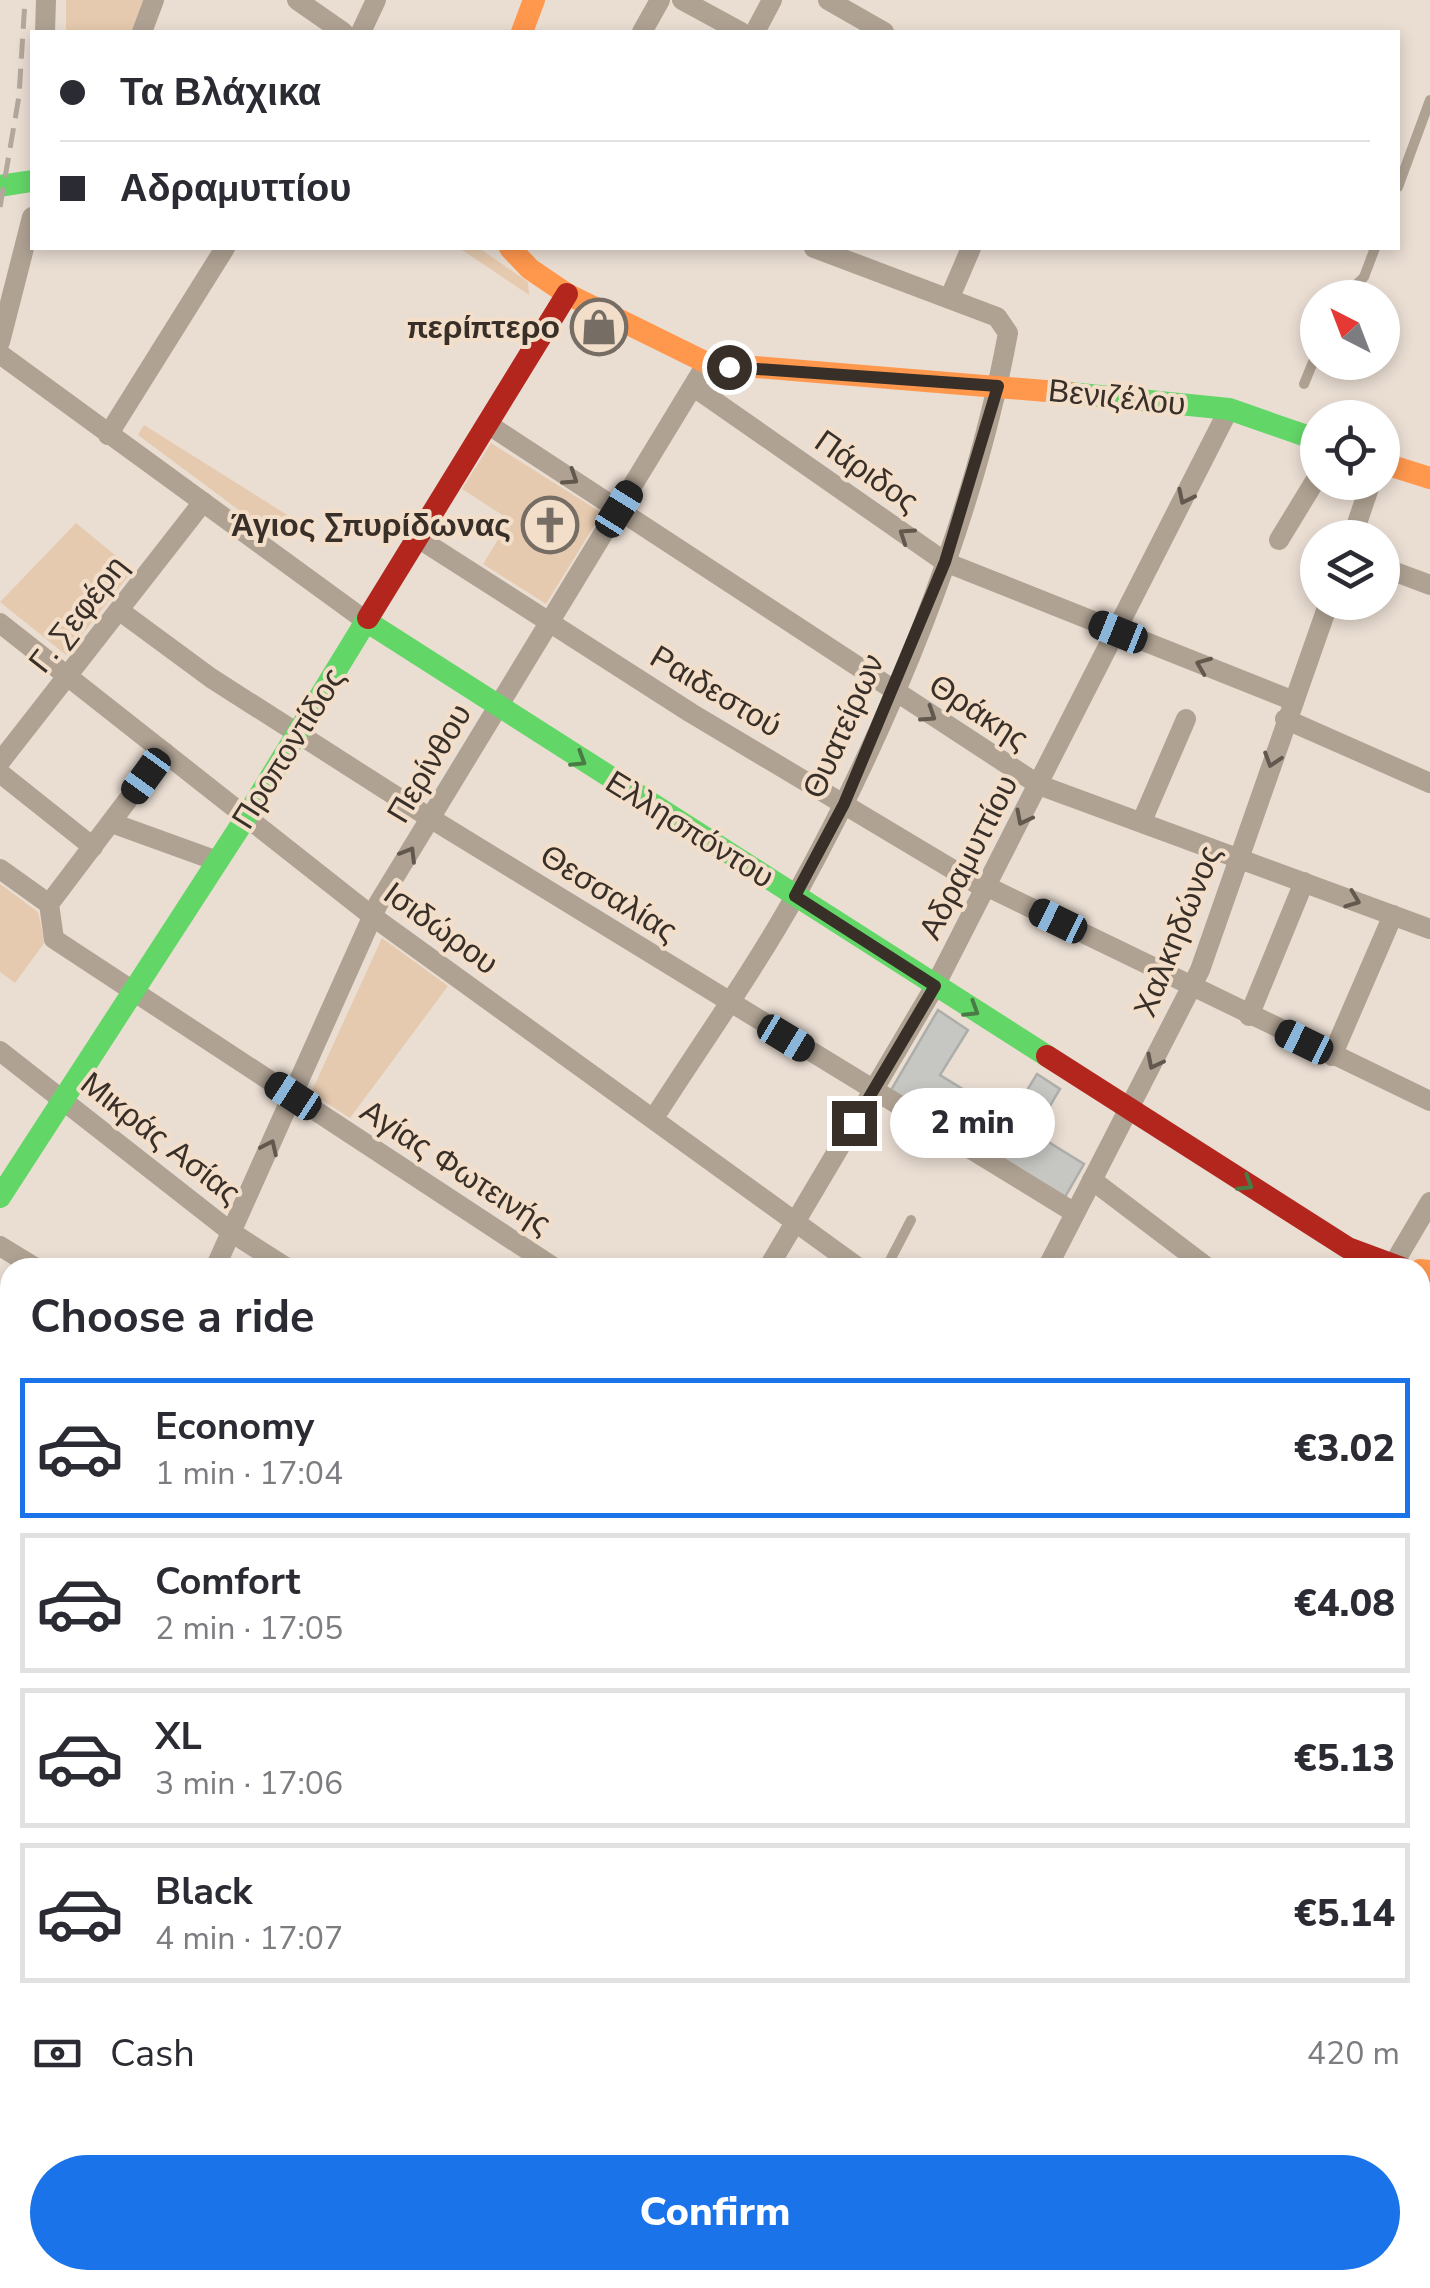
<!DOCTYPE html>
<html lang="en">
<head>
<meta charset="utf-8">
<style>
  :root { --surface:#fff; --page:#f2f2f3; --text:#2b2b33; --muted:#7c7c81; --line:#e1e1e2; --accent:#1a73e8 }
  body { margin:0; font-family:"Nunito Sans",sans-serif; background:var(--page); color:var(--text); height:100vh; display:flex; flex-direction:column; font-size:38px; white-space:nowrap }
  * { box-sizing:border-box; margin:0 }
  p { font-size:32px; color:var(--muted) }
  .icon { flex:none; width:55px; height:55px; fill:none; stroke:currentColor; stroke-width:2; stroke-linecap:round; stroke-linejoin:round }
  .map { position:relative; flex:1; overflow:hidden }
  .sheet { position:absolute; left:0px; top:1258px; width:1430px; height:1032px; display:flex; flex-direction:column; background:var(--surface); border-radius:30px 30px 0 0; box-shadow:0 5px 15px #0003 }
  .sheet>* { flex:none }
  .hud { position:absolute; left:30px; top:30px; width:1370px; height:220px; border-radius:0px; box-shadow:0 5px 15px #0003; display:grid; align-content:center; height:220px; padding:0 30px; background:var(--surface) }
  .needle { width:65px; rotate:318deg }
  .controls { position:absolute; left:1300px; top:280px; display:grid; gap:20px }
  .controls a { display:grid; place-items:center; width:100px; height:100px; border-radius:50%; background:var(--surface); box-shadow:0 5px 15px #0003; font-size:50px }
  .end { position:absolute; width:45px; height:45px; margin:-22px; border:12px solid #383028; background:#fff; box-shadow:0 0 0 5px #fff }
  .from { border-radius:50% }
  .bubble { position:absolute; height:70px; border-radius:35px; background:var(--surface); box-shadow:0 5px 15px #0003; font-size:32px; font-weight:800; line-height:70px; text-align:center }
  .car { position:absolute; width:30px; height:60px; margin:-30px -15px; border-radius:12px; box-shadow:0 0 8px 2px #0007; background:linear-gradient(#222 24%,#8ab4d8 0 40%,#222 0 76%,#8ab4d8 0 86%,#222 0) }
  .hud b { display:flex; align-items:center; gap:35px; height:95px; font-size:38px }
  .hud b+b { border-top:2px solid var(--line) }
  .hud i { width:25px; height:25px; background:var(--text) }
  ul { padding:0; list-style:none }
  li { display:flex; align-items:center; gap:30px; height:140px; margin:0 20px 15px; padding:0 10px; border:5px solid var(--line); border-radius:0px }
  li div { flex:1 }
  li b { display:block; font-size:38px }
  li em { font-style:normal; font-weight:800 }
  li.active { border-color:var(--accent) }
  li>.icon { width:90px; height:90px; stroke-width:1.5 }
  h2 { padding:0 30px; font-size:45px; line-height:120px }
  .pay { display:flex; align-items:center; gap:25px; height:110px; padding:0 30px; font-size:38px }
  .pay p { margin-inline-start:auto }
  .button { display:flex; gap:20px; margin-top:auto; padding:20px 30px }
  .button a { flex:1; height:115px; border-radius:60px; background:var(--accent); color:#fff; font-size:40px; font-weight:800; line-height:115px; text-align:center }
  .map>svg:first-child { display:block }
</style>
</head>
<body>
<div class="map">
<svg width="1430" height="2288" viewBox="0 0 1430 2288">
  <rect width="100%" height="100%" fill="#eaded3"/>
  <g fill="#e6caaf">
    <polygon points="66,0 148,0 137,32 66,32"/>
    <polygon points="459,248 479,248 528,282 529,295"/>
    <polygon points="144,425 289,516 275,537 138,435"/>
    <polygon points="491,443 602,513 546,604 483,564 510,520 462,489"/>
    <polygon points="76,523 133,570 66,655 0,602"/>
    <polygon points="0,884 38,912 45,942 15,983 0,972"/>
    <polygon points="382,938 448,986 350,1118 311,1093"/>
    <polygon points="0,1541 10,1552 10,1599 0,1591"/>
    <polygon points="473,2280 859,2280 854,2288 484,2288"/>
  </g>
  <polygon fill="#c6c7c3" stroke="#adaeaa" stroke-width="2.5" points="938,1010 968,1030 940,1075 1010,1118 1037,1074 1060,1089 1034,1133 1084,1164 1065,1197 891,1090"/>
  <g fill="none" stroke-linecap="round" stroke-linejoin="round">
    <g stroke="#afa293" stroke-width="10">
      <polyline points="1398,187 1430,100"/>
      <polyline points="1342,298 1364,277 1375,248"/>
      <polyline points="1304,384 1318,350"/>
      <polyline points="886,1268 911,1220"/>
    </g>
    <g stroke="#afa293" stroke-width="20">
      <polyline points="297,0 343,32"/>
      <polyline points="682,0 741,32"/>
      <polyline points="828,0 884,32"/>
      <polyline points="45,32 46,0"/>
      <polyline points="142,32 154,0"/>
      <polyline points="361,32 376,0"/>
      <polyline points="642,32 660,0"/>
      <polyline points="755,32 772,0"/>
      <polyline points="950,297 971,248"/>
      <polyline points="0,342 32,217"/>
      <polyline points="0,354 366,621"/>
      <polyline points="694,387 945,562 1294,701"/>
      <polyline points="489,425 1039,785 1430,929"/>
      <polyline points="108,435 225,248"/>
      <polyline points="418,538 691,713 987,890"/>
      <polyline points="1352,538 1371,482"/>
      <polyline points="1279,540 1318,476"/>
      <polyline points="1382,567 1430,585"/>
      <polyline points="120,611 211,678 430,818 1075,1213"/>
      <polyline points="0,623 372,916 859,1268"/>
      <polyline points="1285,719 1430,783"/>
      <polyline points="0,762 203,502"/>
      <polyline points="0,773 93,847"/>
      <polyline points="1142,821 1186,719"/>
      <polyline points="112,823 217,861"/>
      <polyline points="0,869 49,904 54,939 555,1268"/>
      <polyline points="988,887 1430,1101"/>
      <polyline points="49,904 164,752"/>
      <polyline points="1249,1016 1304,882"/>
      <polyline points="0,1051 231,1232 287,1268"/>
      <polyline points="1332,1056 1393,915"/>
      <path d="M654,1118C702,1043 754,970 797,893C890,725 973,523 1008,333L997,317L814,248"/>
      <polyline points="1092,1180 1208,1268"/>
      <polyline points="0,1246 36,1268"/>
      <polyline points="215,1268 378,904 707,363"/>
      <polyline points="768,1268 935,986 1229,409"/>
      <polyline points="1047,1268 1200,970 1329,602"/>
      <polyline points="1391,1268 1430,1202"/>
      <polyline points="1420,1359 1430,1362"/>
      <polyline points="1420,1435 1430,1442"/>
      <polyline points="0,1475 10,1452"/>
      <polyline points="0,1517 10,1529"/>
      <polyline points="1420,1618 1430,1621"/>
      <polyline points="1420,1853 1430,1824"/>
      <polyline points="1420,1947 1430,1953"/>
      <polyline points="1420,2089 1430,2095"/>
      <polyline points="1420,2265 1430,2271"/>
      <polyline points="223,2280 234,2288"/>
      <polyline points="390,2280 400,2288"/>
      <polyline points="288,2288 294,2280"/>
      <polyline points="875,2288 880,2280"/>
      <polyline points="1125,2288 1130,2280"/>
      <polyline points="1247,2288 1252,2280"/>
    </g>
    <g stroke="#63d668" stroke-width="22">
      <polyline points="0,186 32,181"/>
      <polyline points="1070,393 1229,409 1318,440"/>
      <polyline points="366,621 1047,1056"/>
      <polyline points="0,1197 245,819 368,618"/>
    </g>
    <g stroke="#ff974d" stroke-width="22">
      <polyline points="522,32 534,0"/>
      <polyline points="510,248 530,269 567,294 707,363 1070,393"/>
      <polyline points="1382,463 1430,478"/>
      <polyline points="1420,1270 1430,1271"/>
      <polyline points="0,1619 10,1627"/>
      <polyline points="1009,2280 1022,2288"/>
    </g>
    <g stroke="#b3261e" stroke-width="22">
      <polyline points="368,618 567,294"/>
      <polyline points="1047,1056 1348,1248 1402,1268"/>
    </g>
    <polyline stroke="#b3a79c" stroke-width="5" stroke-dasharray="20 10" stroke-linecap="butt" points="0,207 19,96 25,0"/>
  </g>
  <defs><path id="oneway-chevron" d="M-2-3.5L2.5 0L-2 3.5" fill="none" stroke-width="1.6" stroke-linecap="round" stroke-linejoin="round" transform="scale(2.5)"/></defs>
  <g stroke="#62584d">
    <use href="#oneway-chevron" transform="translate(571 478) rotate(33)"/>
    <use href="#oneway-chevron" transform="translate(1185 497) rotate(116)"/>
    <use href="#oneway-chevron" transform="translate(906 535) rotate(-146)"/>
    <use href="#oneway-chevron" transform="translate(1203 665) rotate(-158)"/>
    <use href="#oneway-chevron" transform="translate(929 715) rotate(33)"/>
    <use href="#oneway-chevron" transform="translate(1272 760) rotate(108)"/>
    <use href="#oneway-chevron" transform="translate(1023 818) rotate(117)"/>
    <use href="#oneway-chevron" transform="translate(409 854) rotate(-59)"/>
    <use href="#oneway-chevron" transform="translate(1353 900) rotate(21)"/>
    <use href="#oneway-chevron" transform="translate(1154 1062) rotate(117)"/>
    <use href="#oneway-chevron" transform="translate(270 1147) rotate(-65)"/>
  </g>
  <g stroke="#4b7b45">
    <use href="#oneway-chevron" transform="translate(579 760) rotate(32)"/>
    <use href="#oneway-chevron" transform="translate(972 1010) rotate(32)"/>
    <use href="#oneway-chevron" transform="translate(1246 1184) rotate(32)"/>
  </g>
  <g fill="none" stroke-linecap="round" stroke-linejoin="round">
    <polyline stroke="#383028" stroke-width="12" points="729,367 998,386 945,562 844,804 795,896 935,986 854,1123"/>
  </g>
  <defs>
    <g id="shop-ring" transform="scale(2.875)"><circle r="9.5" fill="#f3deca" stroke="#766d64" stroke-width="1.5"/><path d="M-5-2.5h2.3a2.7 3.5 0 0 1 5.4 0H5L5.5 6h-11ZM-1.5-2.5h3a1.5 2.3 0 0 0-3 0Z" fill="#766d64"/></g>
    <g id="church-ring" transform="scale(2.875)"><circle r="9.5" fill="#f3deca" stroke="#766d64" stroke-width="1.5"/><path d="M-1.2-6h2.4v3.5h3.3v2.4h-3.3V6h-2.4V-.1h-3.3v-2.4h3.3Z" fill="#766d64"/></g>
  </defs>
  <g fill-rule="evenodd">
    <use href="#shop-ring" x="599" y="327"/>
    <use href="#church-ring" x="550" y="525"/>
  </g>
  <g text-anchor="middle" stroke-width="8" stroke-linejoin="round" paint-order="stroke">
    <g font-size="32" font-weight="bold" fill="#383028" stroke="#f3deca" text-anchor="end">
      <text x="560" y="338">περίπτερο</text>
      <text x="511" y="536">Άγιος Σπυρίδωνας</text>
    </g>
    <g font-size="32" fill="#383028" stroke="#f3deca">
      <text transform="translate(1117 397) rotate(6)" y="11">Βενιζέλου</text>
      <text transform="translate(867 471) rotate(35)" y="11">Πάριδος</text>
      <text transform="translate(78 614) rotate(-52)" y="11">Γ. Σεφέρη</text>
      <text transform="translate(716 691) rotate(31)" y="11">Ραιδεστού</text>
      <text transform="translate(979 712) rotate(33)" y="11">Θράκης</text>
      <text transform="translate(843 726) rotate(-66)" y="11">Θυατείρων</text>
      <text transform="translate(288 748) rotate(-58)" y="11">Προποντίδος</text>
      <text transform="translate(429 763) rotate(-59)" y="11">Περίνθου</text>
      <text transform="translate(690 829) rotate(32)" y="11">Ελλησπόντου</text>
      <text transform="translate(968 857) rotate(-63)" y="11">Αδραμυττίου</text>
      <text transform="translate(609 893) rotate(32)" y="11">Θεσσαλίας</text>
      <text transform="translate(441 928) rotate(36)" y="11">Ισιδώρου</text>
      <text transform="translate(1177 931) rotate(-68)" y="11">Χαλκηδώνος</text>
      <text transform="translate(161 1138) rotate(38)" y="11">Μικράς Ασίας</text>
      <text transform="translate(456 1167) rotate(33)" y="11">Αγίας Φωτεινής</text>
    </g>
  </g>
</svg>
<div class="controls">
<a><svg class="needle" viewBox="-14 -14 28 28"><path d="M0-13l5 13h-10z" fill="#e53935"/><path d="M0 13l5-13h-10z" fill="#7c7c81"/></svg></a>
<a><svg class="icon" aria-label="locate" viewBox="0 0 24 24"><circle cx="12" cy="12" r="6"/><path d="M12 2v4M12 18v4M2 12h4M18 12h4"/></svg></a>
<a><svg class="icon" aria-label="layers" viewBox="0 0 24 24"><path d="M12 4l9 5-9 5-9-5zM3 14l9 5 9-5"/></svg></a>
</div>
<i class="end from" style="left:729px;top:367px"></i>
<i class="end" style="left:854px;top:1123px"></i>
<div class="bubble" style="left:890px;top:1088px;width:165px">2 min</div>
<i class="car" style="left:619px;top:509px;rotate:32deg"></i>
<i class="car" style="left:1118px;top:632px;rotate:292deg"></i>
<i class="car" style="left:146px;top:776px;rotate:216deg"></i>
<i class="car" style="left:1058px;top:921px;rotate:296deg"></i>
<i class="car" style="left:786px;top:1038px;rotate:121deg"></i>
<i class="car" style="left:1304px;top:1042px;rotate:296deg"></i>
<i class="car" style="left:293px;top:1096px;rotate:303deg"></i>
<div class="hud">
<b><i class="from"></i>Τα Βλάχικα</b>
<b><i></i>Αδραμυττίου</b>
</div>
<section class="sheet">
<h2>Choose a ride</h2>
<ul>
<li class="active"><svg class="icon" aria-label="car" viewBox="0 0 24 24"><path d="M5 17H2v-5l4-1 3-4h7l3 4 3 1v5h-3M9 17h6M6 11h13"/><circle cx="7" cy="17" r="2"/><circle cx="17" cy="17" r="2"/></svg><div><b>Economy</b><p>1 min · 17:04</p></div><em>€3.02</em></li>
<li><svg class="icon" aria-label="car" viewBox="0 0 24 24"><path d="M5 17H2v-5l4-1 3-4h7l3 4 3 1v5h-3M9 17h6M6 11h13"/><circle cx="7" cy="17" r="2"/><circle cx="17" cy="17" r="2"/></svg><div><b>Comfort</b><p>2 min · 17:05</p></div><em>€4.08</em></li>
<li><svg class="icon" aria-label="car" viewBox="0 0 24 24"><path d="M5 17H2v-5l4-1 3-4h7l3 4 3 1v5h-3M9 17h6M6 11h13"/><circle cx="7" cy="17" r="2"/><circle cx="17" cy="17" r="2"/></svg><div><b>XL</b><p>3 min · 17:06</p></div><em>€5.13</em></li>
<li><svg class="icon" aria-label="car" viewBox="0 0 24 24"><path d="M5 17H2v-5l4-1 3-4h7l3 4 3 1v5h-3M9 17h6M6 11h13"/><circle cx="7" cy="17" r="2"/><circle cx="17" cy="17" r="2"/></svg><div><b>Black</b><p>4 min · 17:07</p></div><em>€5.14</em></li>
</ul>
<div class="pay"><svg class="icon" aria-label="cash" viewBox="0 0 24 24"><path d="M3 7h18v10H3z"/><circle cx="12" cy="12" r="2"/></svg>Cash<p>420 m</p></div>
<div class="button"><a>Confirm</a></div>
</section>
</div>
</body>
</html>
